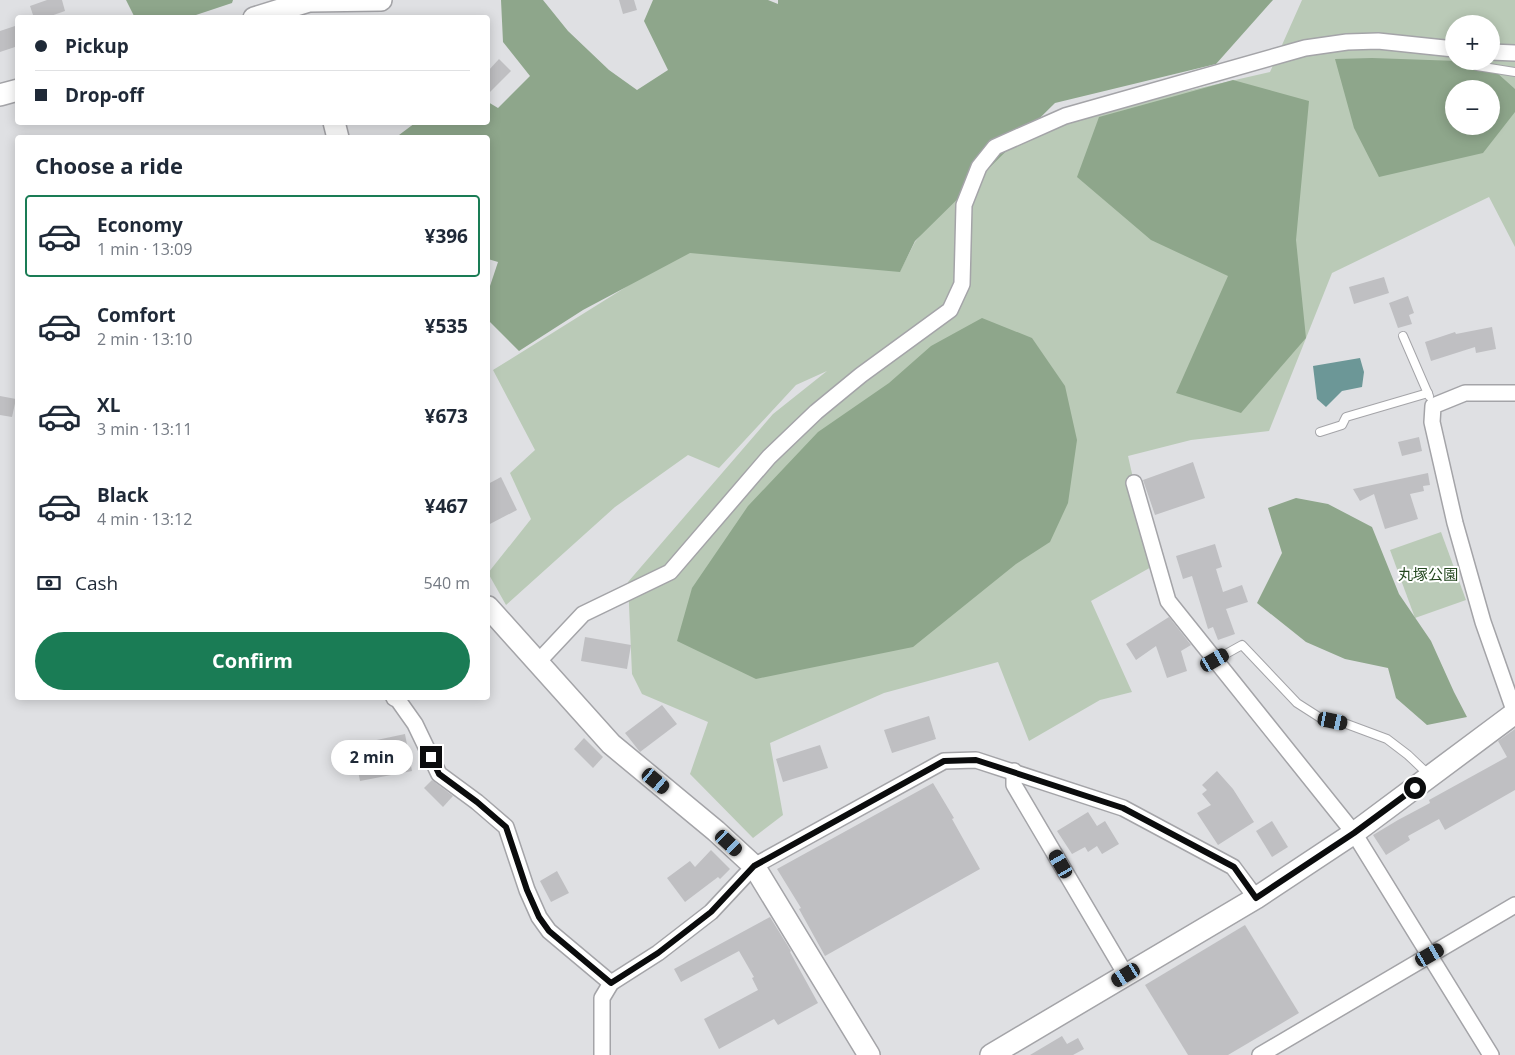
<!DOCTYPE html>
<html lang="en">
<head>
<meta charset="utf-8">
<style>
  :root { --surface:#fff; --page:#f2f2f3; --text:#1f2937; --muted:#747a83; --line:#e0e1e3; --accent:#1a7c55 }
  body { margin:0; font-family:"Open Sans","Noto Sans JP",sans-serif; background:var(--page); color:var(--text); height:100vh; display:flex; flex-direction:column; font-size:19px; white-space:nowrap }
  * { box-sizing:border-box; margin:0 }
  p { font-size:16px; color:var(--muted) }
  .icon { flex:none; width:28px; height:28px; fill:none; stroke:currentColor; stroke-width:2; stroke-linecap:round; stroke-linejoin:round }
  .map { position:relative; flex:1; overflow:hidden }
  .drawer { position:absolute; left:15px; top:135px; width:475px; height:565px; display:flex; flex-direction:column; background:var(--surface); border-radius:5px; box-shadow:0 2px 12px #0003 }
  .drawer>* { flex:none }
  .guide { position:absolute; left:15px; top:15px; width:475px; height:110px; border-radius:5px; box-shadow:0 2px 12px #0003; display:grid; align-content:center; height:110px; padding:0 20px; background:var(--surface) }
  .fabs { position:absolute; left:1445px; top:15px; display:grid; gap:10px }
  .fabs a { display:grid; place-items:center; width:55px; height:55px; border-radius:50%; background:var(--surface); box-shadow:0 2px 12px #0003; font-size:25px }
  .end { position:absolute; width:22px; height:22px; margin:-11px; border:6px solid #0b0c0d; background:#fff; box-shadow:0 0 0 2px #fff }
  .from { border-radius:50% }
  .bubble { position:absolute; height:35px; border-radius:18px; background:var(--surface); box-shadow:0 2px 12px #0003; font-size:16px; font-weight:700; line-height:35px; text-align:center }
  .car { position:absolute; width:15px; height:30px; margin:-15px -8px; border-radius:6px; box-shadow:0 0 4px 1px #0007; background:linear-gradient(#222 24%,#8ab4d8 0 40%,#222 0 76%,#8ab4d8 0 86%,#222 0) }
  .guide b { display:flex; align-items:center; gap:18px; height:48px; font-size:19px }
  .guide b+b { border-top:1px solid var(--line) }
  .guide i { width:12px; height:12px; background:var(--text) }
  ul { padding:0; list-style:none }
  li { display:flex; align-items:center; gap:15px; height:82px; margin:0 10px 8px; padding:0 10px; border:2px solid transparent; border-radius:5px }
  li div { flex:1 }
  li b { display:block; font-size:19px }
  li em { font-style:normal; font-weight:700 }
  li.active { border-color:var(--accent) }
  li>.icon { width:45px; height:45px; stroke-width:1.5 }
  h2 { padding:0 20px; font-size:22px; line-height:60px }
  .pay { display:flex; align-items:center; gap:12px; height:55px; padding:0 20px; font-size:19px }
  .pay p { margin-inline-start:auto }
  .action { display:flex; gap:10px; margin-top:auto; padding:10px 20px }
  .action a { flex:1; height:58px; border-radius:30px; background:var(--accent); color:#fff; font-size:20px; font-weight:700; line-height:58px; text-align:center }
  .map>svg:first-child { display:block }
</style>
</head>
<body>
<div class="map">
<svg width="1515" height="1055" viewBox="0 0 1515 1055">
  <rect width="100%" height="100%" fill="#dfe0e3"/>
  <g fill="#bacab7" fill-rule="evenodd">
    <path d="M1302,0H1515V247L1489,197L1332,273L1269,431L1191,440L1128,456L1153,566L1091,601L1132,692L1100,700L1029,741L998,662L884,693L770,743L783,815L753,838L690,774L708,722L642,694L632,674L628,582L773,414L827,371L796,385L719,468L688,455L615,507L506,605L488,573L531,519L510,473L535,450L493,370L690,247L900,271L915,242L998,134L1270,72ZM1454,24H1491V61H1454ZM1454,89H1491V126H1454Z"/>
    <polygon points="1441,532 1466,600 1415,618 1390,550"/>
  </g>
  <g fill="#8ea68b" fill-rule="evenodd">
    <polygon points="126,0 233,0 232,3 190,17 135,18"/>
    <polygon points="501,0 543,0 568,31 609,70 637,90 668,70 644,21 653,0 768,0 778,4 778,0 1273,0 1216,64 1055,103 915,241 900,272 690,253 583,310 519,351 488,320 488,292 498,262 488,259 488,138 395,138 415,123 488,122 488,102 498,108 530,76 503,42"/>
    <path d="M1372,58L1458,61L1496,72L1515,89V112L1483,153L1379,177L1354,128L1335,59ZM1454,89H1491V126H1454Z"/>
    <polygon points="1233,80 1309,101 1296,240 1306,338 1241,413 1176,393 1228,276 1151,240 1077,177 1099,117"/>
    <polygon points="982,318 1032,338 1065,386 1077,440 1068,503 1050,542 1016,564 913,647 756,679 677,641 692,588 748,506 818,432 889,383 931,346"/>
    <polygon points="1296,498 1328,504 1372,527 1399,594 1431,641 1454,692 1467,717 1427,725 1396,698 1388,668 1345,659 1306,642 1257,603 1282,553 1268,508"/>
  </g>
  <polygon fill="#6c9797" points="1360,358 1364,372 1362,387 1342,391 1326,407 1317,399 1313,366"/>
  <g fill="#bfbfc2">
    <polygon points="47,0 62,0 65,11 45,18 34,18 30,6"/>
    <polygon points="619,0 634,0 637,10 623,14"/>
    <polygon points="18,25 18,46 0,52 0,31"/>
    <polygon points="499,59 511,71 488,94 488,71"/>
    <polygon points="1384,277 1389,293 1354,304 1349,287"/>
    <polygon points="1408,296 1414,313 1409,315 1412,324 1398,328 1389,303"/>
    <polygon points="1492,327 1496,349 1476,353 1475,347 1431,361 1425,342 1455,332 1456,334"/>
    <polygon points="0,396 16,399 12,417 0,415"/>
    <polygon points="1419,437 1422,451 1402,456 1398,442"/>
    <polygon points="1193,462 1205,498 1155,515 1143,480"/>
    <polygon points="1428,473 1430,485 1423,486 1424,491 1410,494 1418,519 1385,529 1374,494 1360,501 1353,489"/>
    <polygon points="501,477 517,510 488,525 488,484"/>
    <polygon points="1215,544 1222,567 1216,569 1223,592 1242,585 1248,602 1226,609 1235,634 1218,640 1213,627 1208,629 1192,576 1183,579 1176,556"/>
    <polygon points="1169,617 1191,645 1181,651 1187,671 1167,678 1156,646 1136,660 1126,644"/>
    <polygon points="585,637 631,645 627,669 581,661"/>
    <polygon points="662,705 677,724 640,752 625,733"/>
    <polygon points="929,716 936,739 892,753 884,730"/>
    <polygon points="1515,729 1515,790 1445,830 1439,819 1408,836 1410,840 1386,855 1373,835 1398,820 1430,803 1429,800 1507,757 1498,741"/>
    <polygon points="405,734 412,771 360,781 353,745"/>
    <polygon points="584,738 603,757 593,768 574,749"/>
    <polygon points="820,745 828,768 783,782 776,759"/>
    <polygon points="1217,771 1233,789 1254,822 1218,845 1197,813 1211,805 1202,794 1207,790 1202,785"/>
    <polygon points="432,780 453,796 443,807 424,788"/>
    <polygon points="933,783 954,818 952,819 980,869 825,956 799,909 801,908 777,869"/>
    <polygon points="1088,812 1097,826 1105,821 1119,844 1102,854 1097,846 1088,852 1085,847 1072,854 1057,831"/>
    <polygon points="1272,821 1288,847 1272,857 1256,831"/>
    <polygon points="711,850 730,869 720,879 718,877 685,902 667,878 690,861 695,867"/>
    <polygon points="557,871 569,893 551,902 540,881"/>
    <polygon points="770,917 791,951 790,952 818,1003 778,1025 774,1019 719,1049 704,1019 758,990 752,978 754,977 739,951 681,982 674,969"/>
    <polygon points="1245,925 1299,1013 1228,1055 1188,1055 1145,985"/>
    <polygon points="1062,1036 1067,1044 1078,1038 1084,1049 1073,1055 1030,1055"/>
  </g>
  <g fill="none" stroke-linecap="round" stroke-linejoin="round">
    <g stroke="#a4a4a8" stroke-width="10">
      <g id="lane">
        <polyline points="1476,61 1477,66 1515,72"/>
        <polyline points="1403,336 1429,396"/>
        <polyline points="1320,432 1342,425 1346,417 1428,393"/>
        <polyline points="1215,660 1242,645 1297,703 1322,719 1344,723 1387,739 1408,755 1428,774"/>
      </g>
    </g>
    <g stroke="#a4a4a8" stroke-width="18">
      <g id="street">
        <polyline points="1491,52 1515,53"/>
        <polyline points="1134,483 1168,601 1354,833 1491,1055"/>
        <polyline points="537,663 583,614 670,572 769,457 816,412 861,375 950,310 962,284 964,205 979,167 995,147 1065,116 1305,48 1347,42 1378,41 1454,49"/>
        <polyline points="394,698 398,700 415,724 439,774 477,802 506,827 527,890 539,917 549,931 611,983"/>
        <polyline points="1515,713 1483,622 1455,523 1432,422 1433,406 1465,393 1515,393"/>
        <polyline points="1014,771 1014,785 1126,975"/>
        <polyline points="602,1055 602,998 611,983 658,953 711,912 754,866 944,761 976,760 1123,808 1233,867 1256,898"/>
        <polyline points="1260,1055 1515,905"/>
      </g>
    </g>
    <g stroke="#a4a4a8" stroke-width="24">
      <g id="secondary">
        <polyline points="254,18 309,1 381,0"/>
        <polyline points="0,95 18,90"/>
        <polyline points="334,122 338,138"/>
        <polyline points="488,607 611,744 716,831 754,866 869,1055"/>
        <polyline points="991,1055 1256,898 1354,833 1515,713"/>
      </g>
    </g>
    <use href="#lane" stroke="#fff" stroke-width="8"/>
    <use href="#street" stroke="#fff" stroke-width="15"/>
    <use href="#secondary" stroke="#fff" stroke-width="21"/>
  </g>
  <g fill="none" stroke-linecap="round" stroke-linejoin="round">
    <polyline stroke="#0b0c0d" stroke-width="6" points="431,757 439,774 477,802 506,827 527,890 539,917 549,931 611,983 658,953 711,912 754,866 944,761 976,760 1123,808 1234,867 1256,898 1354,833 1415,788"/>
  </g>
  <g text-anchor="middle" stroke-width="4" stroke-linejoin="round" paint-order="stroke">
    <g font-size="15" fill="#254820" stroke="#fff">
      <text x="1428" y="580">丸塚公園</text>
    </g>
  </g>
</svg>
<div class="fabs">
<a>+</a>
<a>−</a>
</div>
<i class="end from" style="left:1415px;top:788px"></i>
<i class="end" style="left:431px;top:757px"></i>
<div class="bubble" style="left:331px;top:740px;width:82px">2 min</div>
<i class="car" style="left:1215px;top:660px;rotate:60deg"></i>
<i class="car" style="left:1333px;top:721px;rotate:102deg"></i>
<i class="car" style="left:656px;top:781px;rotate:130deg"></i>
<i class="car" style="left:729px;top:843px;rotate:133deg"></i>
<i class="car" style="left:1061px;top:864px;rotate:330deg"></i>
<i class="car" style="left:1430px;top:955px;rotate:60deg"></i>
<i class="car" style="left:1126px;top:975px;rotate:239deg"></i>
<div class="guide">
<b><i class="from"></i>Pickup</b>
<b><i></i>Drop-off</b>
</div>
<section class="drawer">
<h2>Choose a ride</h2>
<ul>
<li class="active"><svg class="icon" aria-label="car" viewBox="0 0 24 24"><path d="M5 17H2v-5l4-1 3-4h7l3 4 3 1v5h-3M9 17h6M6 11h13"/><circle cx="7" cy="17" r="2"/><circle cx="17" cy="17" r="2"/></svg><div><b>Economy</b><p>1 min · 13:09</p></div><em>¥396</em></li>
<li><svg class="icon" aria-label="car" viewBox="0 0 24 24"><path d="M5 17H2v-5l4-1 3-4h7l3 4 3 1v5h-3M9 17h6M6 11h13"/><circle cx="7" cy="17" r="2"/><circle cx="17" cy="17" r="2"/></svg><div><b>Comfort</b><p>2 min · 13:10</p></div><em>¥535</em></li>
<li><svg class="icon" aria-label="car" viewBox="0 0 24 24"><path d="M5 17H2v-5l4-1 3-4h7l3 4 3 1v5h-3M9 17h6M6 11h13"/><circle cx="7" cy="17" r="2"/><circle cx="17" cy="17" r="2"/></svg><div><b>XL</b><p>3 min · 13:11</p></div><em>¥673</em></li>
<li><svg class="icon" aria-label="car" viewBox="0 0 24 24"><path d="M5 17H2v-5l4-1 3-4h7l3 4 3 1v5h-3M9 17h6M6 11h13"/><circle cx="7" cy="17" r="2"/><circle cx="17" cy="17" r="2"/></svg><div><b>Black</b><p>4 min · 13:12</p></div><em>¥467</em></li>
</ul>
<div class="pay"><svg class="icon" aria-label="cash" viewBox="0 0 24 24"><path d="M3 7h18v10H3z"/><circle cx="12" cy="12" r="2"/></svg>Cash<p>540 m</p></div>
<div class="action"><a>Confirm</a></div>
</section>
</div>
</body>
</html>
